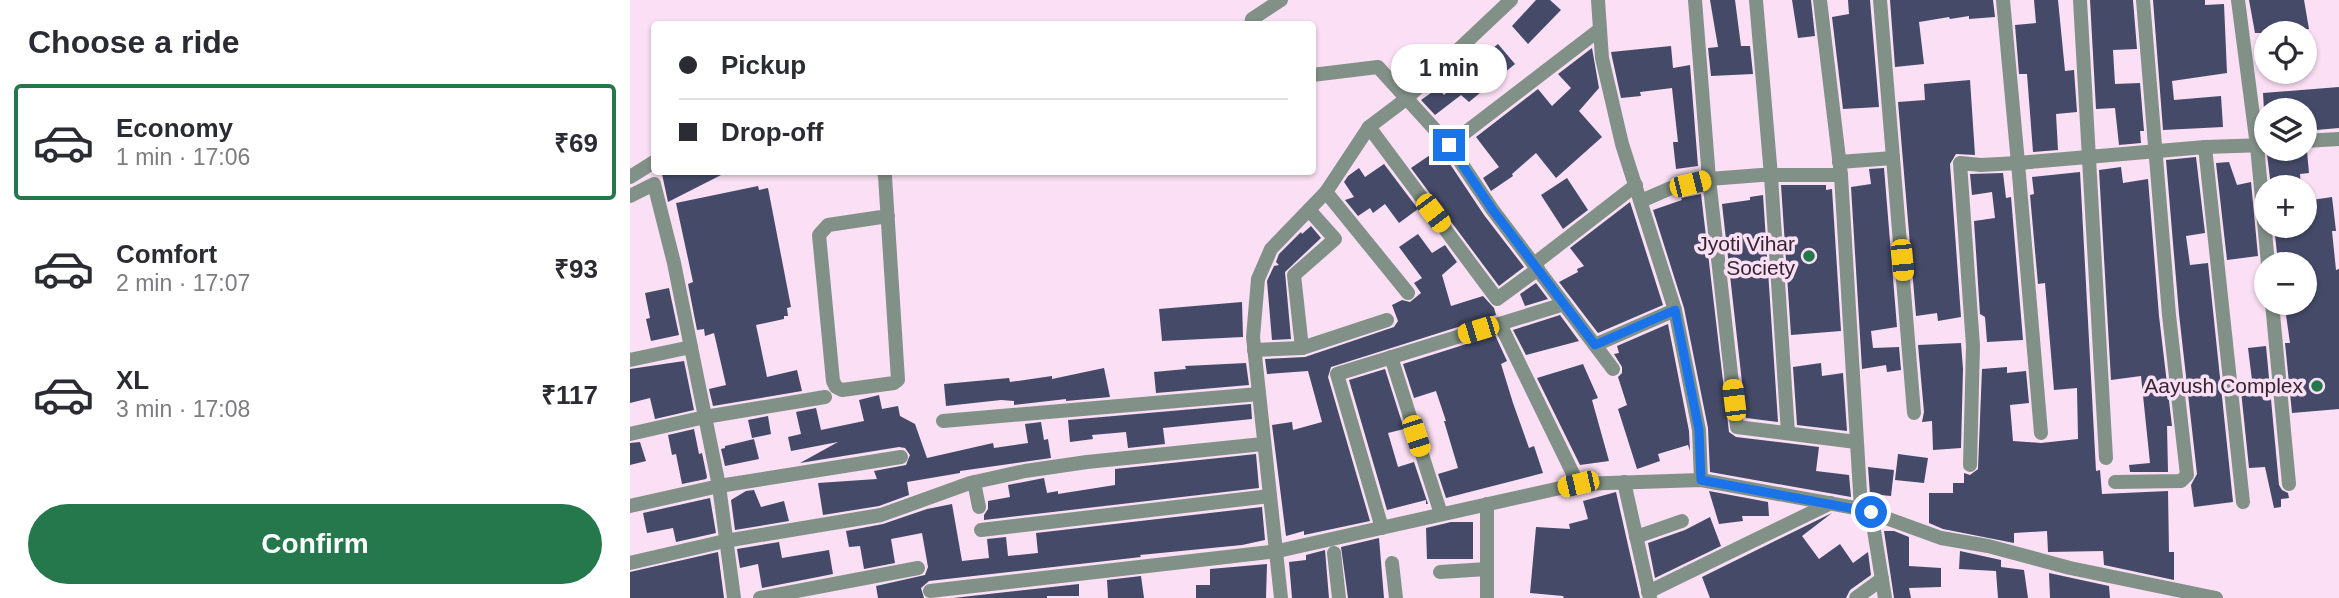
<!DOCTYPE html>
<html lang="en">
<head>
<meta charset="utf-8">
<style>
  :root { --surface:#fff; --page:#f7f7f7; --text:#2b2b33; --muted:#7c7c81; --line:#e1e1e2; --accent:#24784b }
  body { margin:0; font-family:Arial,sans-serif; background:var(--page); color:var(--text); height:100vh; display:flex; flex-direction:column; font-size:26px; white-space:nowrap }
  * { box-sizing:border-box; margin:0 }
  p { font-size:23px; color:var(--muted) }
  .icon { flex:none; width:38px; height:38px; fill:none; stroke:currentColor; stroke-width:2; stroke-linecap:round; stroke-linejoin:round }
  .map { position:relative; flex:1; overflow:hidden }
  .sheet { display:flex; flex-direction:column; background:var(--surface); width:630px }
  .sheet>* { flex:none }
  .guide { position:absolute; left:21px; top:21px; width:665px; height:154px; border-radius:7px; box-shadow:0 2px 5px #0004; display:grid; align-content:center; height:154px; padding:0 28px; background:var(--surface) }
  .tools { position:absolute; left:1624px; top:21px; display:grid; gap:14px }
  .tools a { display:grid; place-items:center; width:63px; height:63px; border-radius:50%; background:var(--surface); box-shadow:0 2px 5px #0004; font-size:35px }
  .end { position:absolute; width:32px; height:32px; margin:-16px; border:9px solid #1a73e8; background:#fff; box-shadow:0 0 0 4px #fff }
  .from { border-radius:50% }
  .bubble { position:absolute; height:49px; border-radius:24px; background:var(--surface); box-shadow:0 2px 5px #0004; font-size:23px; font-weight:600; line-height:49px; text-align:center }
  .car { position:absolute; width:21px; height:42px; margin:-21px -10px; border-radius:9px; box-shadow:0 0 5px 2px #0007; background:linear-gradient(#f5c518 24%,#345 0 40%,#f5c518 0 76%,#345 0 86%,#f5c518 0) }
  .guide b { display:flex; align-items:center; gap:24px; height:66px; font-size:26px }
  .guide b+b { border-top:2px solid var(--line) }
  .guide i { width:18px; height:18px; background:var(--text) }
  ul { padding:0; list-style:none }
  li { display:flex; align-items:center; gap:21px; height:116px; margin:0 14px 10px; padding:0 14px; border:4px solid transparent; border-radius:7px }
  li div { flex:1 }
  li b { display:block; font-size:26px }
  li em { font-style:normal; font-weight:600 }
  li.on { border-color:var(--accent) }
  li>.icon { width:63px; height:63px; stroke-width:1.5 }
  h2 { padding:0 28px; font-size:32px; line-height:84px }
  .primary-button { display:flex; gap:14px; margin-top:auto; padding:14px 28px }
  .primary-button a { flex:1; height:80px; border-radius:42px; background:var(--accent); color:#fff; font-size:28px; font-weight:600; line-height:80px; text-align:center }
  main { display:flex; flex:1; min-height:0 }
  .map>svg:first-child { display:block }
</style>
</head>
<body>
<main>
<section class="sheet">
<h2>Choose a ride</h2>
<ul>
<li class="on"><svg class="icon" aria-label="car" viewBox="0 0 24 24"><path d="M5 17H2v-5l4-1 3-4h7l3 4 3 1v5h-3M9 17h6M6 11h13"/><circle cx="7" cy="17" r="2"/><circle cx="17" cy="17" r="2"/></svg><div><b>Economy</b><p>1 min · 17:06</p></div><em>₹69</em></li>
<li><svg class="icon" aria-label="car" viewBox="0 0 24 24"><path d="M5 17H2v-5l4-1 3-4h7l3 4 3 1v5h-3M9 17h6M6 11h13"/><circle cx="7" cy="17" r="2"/><circle cx="17" cy="17" r="2"/></svg><div><b>Comfort</b><p>2 min · 17:07</p></div><em>₹93</em></li>
<li><svg class="icon" aria-label="car" viewBox="0 0 24 24"><path d="M5 17H2v-5l4-1 3-4h7l3 4 3 1v5h-3M9 17h6M6 11h13"/><circle cx="7" cy="17" r="2"/><circle cx="17" cy="17" r="2"/></svg><div><b>XL</b><p>3 min · 17:08</p></div><em>₹117</em></li>
</ul>
<div class="primary-button"><a>Confirm</a></div>
</section>
<div class="map">
<svg width="1709" height="598" viewBox="0 0 1709 598">
  <rect width="100%" height="100%" fill="#fbdff4"/>
  <g fill="#444a68">
    <polygon points="906,0 920,0 931,10 898,44 882,26"/>
    <polygon points="1080,0 1105,0 1111,46 1120,46 1123,74 1081,76 1078,48 1088,47"/>
    <polygon points="1162,0 1181,0 1185,36 1168,38"/>
    <polygon points="1218,0 1240,0 1249,107 1213,109 1202,17 1219,14"/>
    <polygon points="1260,0 1363,0 1365,17 1339,19 1339,16 1320,19 1319,17 1289,22 1294,64 1265,67"/>
    <polygon points="1404,0 1428,0 1435,71 1444,70 1447,112 1426,114 1428,150 1403,152 1397,74 1389,74 1385,25 1406,23"/>
    <polygon points="1460,0 1503,0 1507,49 1483,50 1485,84 1510,83 1514,131 1510,131 1511,143 1489,145 1485,108 1466,109"/>
    <polygon points="1523,0 1575,0 1575,5 1594,4 1597,73 1542,81 1544,100 1591,96 1593,127 1533,130"/>
    <polygon points="1619,0 1674,0 1679,29 1655,33 1625,33"/>
    <polygon points="868,44 885,64 839,102 831,95 805,115 791,100 808,88 814,95 838,71 836,69"/>
    <polygon points="1041,46 1043,68 1060,65 1068,166 1046,169 1043,142 1048,142 1042,88 1010,92 1011,96 991,98 982,57 981,52"/>
    <polygon points="962,48 969,88 949,111 972,137 926,178 906,153 882,174 883,176 861,191 853,178 869,167 846,137 908,89 922,106 941,88 928,74"/>
    <polygon points="1340,80 1345,155 1326,154 1320,164 1331,317 1308,321 1307,313 1286,316 1268,102 1295,100 1294,84"/>
    <polygon points="1709,87 1709,128 1675,131 1675,110 1634,110 1633,93"/>
    <polygon points="1645,149 1677,151 1679,173 1670,174 1671,187 1641,187 1637,154"/>
    <polygon points="800,155 805,162 814,155 854,215 894,267 869,286 781,168"/>
    <polygon points="1566,157 1575,233 1556,236 1560,265 1578,263 1603,502 1564,507 1561,485 1567,474 1549,314 1536,160"/>
    <polygon points="1599,162 1607,185 1621,182 1628,256 1597,260 1586,163"/>
    <polygon points="754,164 788,209 769,223 755,204 743,213 740,208 728,216 715,200 724,197 714,182 718,176 729,168 735,177"/>
    <polygon points="1491,167 1493,183 1518,179 1529,316 1542,426 1537,426 1538,472 1500,472 1499,465 1520,463 1511,376 1481,380 1469,170"/>
    <polygon points="1254,168 1267,327 1241,331 1243,348 1269,347 1271,370 1257,372 1256,365 1232,369 1221,187 1241,184 1239,169"/>
    <polygon points="38,172 97,172 38,202 32,174"/>
    <polygon points="1450,172 1466,471 1470,470 1472,494 1538,491 1539,552 1544,552 1544,580 1474,565 1473,551 1418,552 1417,531 1384,533 1384,543 1313,529 1299,523 1299,493 1323,493 1323,483 1334,483 1334,473 1340,475 1348,469 1352,369 1377,367 1377,373 1396,371 1399,403 1380,405 1383,441 1411,443 1448,439 1447,388 1424,390 1415,283 1408,284 1400,195 1404,194 1402,177"/>
    <polygon points="1373,173 1376,198 1381,197 1393,340 1357,342 1355,317 1350,314 1344,221 1365,218 1362,192 1342,195 1340,174"/>
    <polygon points="937,178 958,210 933,229 911,195"/>
    <polygon points="1151,185 1196,185 1196,190 1202,189 1211,331 1161,335"/>
    <polygon points="128,186 129,190 138,188 161,307 157,308 158,316 154,316 154,319 126,325 137,377 167,370 172,391 83,406 79,389 96,385 84,333 75,336 74,329 67,330 58,284 63,282 46,203"/>
    <polygon points="1071,194 1099,432 1106,437 1189,447 1186,471 1219,475 1221,497 1080,472 1078,428 1054,308 1023,210 1052,200 1051,198"/>
    <polygon points="1133,195 1148,422 1116,418 1092,204 1120,200 1120,197"/>
    <polygon points="1702,197 1706,231 1702,231 1706,270 1709,269 1709,409 1662,413 1655,343 1660,343 1656,315 1658,315 1657,303 1675,303 1675,261 1651,262 1652,252 1647,253 1644,226 1675,226 1675,201"/>
    <polygon points="1000,202 1033,305 968,333 929,282 948,272 947,269 954,266 940,248"/>
    <polygon points="681,226 691,238 655,272 661,339 642,340 637,281 644,266 649,265 646,262 649,254 671,232 672,234"/>
    <polygon points="788,234 802,253 815,245 827,262 812,275 821,306 853,296 864,308 866,315 701,367 698,377 740,521 674,535 674,531 656,536 642,425 662,422 663,430 692,422 678,371 637,374 635,359 675,357 764,327 768,321 762,305 772,300 780,302 791,293 784,283 792,278 769,247"/>
    <polygon points="906,283 918,299 895,306 890,294"/>
    <polygon points="39,288 49,335 21,341 16,319 20,318 15,293"/>
    <polygon points="612,302 613,337 532,341 529,309"/>
    <polygon points="930,315 949,341 896,355 883,330"/>
    <polygon points="1038,324 1059,431 1060,451 1058,445 1028,454 1030,461 1007,469 988,409 997,405 988,377 992,373 992,367 984,354 989,353 987,346"/>
    <polygon points="865,335 877,361 871,364 883,403 899,448 904,446 913,473 816,498 808,474 828,468 814,421 816,421 806,391 784,398 773,364"/>
    <polygon points="1331,343 1333,369 1331,448 1303,450 1302,421 1292,422 1294,412 1288,345"/>
    <polygon points="1636,346 1649,485 1652,490 1658,493 1659,498 1651,499 1651,507 1644,508 1635,467 1619,468 1610,381 1622,380 1618,348"/>
    <polygon points="54,361 64,410 25,419 20,398 0,403 0,369"/>
    <polygon points="616,363 619,385 526,393 524,372 556,369 555,366"/>
    <polygon points="1191,363 1192,376 1213,373 1217,431 1167,425 1163,367"/>
    <polygon points="953,364 968,398 962,400 979,461 950,465 907,378"/>
    <polygon points="474,368 480,397 436,401 436,399 384,405 384,401 371,400 316,406 314,384 379,378 380,382 422,376 422,379"/>
    <polygon points="755,369 774,429 758,433 768,467 784,462 798,504 796,504 796,500 757,510 719,380"/>
    <polygon points="249,395 252,409 268,406 270,416 285,424 297,458 363,443 364,448 398,443 395,424 411,422 414,440 418,439 421,458 330,471 330,473 277,482 279,495 249,506 193,515 188,483 247,479 244,471 276,465 280,455 275,448 269,447 170,463 208,442 161,451 158,437 171,434 166,412 186,408 191,430 234,421 229,400"/>
    <polygon points="621,404 622,419 533,428 535,444 498,448 496,432 462,435 463,439 440,442 438,420"/>
    <polygon points="138,416 141,434 122,438 118,420"/>
    <polygon points="64,429 69,454 72,453 77,477 76,479 52,484 46,454 42,455 38,435"/>
    <polygon points="124,439 129,459 95,466 91,449 95,448 95,446"/>
    <polygon points="10,442 16,461 0,465 0,443"/>
    <polygon points="626,454 629,488 354,520 354,515 358,509 358,501 380,497 378,485 414,478 417,493 428,491 428,494 485,485 485,469"/>
    <polygon points="1268,454 1298,458 1294,483 1265,480"/>
    <polygon points="1238,467 1264,470 1261,496 1240,494"/>
    <polygon points="124,490 131,507 154,501 159,521 105,530 101,500 116,491"/>
    <polygon points="1079,491 1138,502 1139,516 1112,516 1113,521 1089,524"/>
    <polygon points="986,492 1010,598 934,598 933,596 900,593 906,527 940,529 939,524 958,519 953,501"/>
    <polygon points="80,498 86,533 46,542 43,528 17,533 13,513"/>
    <polygon points="322,504 332,561 359,558 357,539 376,537 378,556 408,553 406,533 632,507 635,540 612,545 510,555 511,557 299,581 291,588 294,598 248,598 246,586 295,575 298,567 292,533 261,539 265,563 234,569 230,546 219,547 216,531 253,524 297,509"/>
    <polygon points="1202,513 1172,536 1189,559 1210,544 1223,563 1238,552 1241,575 1220,590 1216,598 1080,598 1072,577"/>
    <polygon points="1080,517 1091,546 1025,578 1018,543 1055,530"/>
    <polygon points="821,522 843,522 843,559 797,559 796,528"/>
    <polygon points="1254,531 1264,531 1279,537 1279,566 1311,568 1311,587 1279,588 1281,598 1264,598"/>
    <polygon points="749,538 754,598 718,598 711,547"/>
    <polygon points="149,542 152,558 199,550 203,574 132,588 128,564 110,568 107,549"/>
    <polygon points="695,550 699,598 662,598 659,562 676,560 676,555"/>
    <polygon points="1330,551 1371,560 1371,567 1394,570 1398,598 1368,598 1366,571 1329,569"/>
    <polygon points="88,552 94,598 0,598 0,572"/>
    <polygon points="637,564 636,598 566,598 566,585 580,585 580,569"/>
    <polygon points="1419,573 1479,586 1480,598 1420,598"/>
    <polygon points="511,576 514,598 478,598 477,580"/>
    <polygon points="449,584 449,596 417,596 417,598 323,598"/>
  </g>
  <g fill="none" stroke-linecap="round" stroke-linejoin="round">
    <g stroke="#829187" stroke-width="14">
      <polyline points="968,0 972,58 992,144 1045,310 1069,430 1071,480"/>
      <polyline points="1126,0 1141,176 1158,433"/>
      <polyline points="1190,0 1211,175 1131,175 1079,179 1107,427 1226,442"/>
      <polyline points="1250,0 1284,413"/>
      <polyline points="1373,0 1388,163 1575,147 1636,145"/>
      <polyline points="1450,0 1476,458"/>
      <polyline points="1608,0 1627,146 1638,264"/>
      <polyline points="621,24 622,19 651,0"/>
      <polyline points="682,75 748,67 819,145 862,209 983,369"/>
      <polyline points="739,127 867,299 908,269"/>
      <polyline points="1675,141 1709,139"/>
      <polyline points="819,145 969,30"/>
      <polyline points="1575,147 1613,502"/>
      <polyline points="1209,162 1263,158"/>
      <polyline points="254,172 255,176 268,380 264,383 212,390 206,387 203,381 189,235 198,225 258,216"/>
      <polyline points="1211,175 1231,509"/>
      <polyline points="0,177 24,162"/>
      <polyline points="696,192 778,293"/>
      <polyline points="0,196 24,184 44,263 89,486 104,598"/>
      <polyline points="1011,201 1041,188 1079,179 1065,0"/>
      <polyline points="904,264 1006,185"/>
      <polyline points="1642,303 1659,484"/>
      <polyline points="870,324 948,484"/>
      <polyline points="965,345 1045,310"/>
      <polyline points="672,348 664,275 705,239 679,210"/>
      <polyline points="624,350 672,348 757,320"/>
      <polyline points="761,357 811,514"/>
      <polyline points="0,360 61,347"/>
      <polyline points="313,421 629,394"/>
      <polyline points="0,434 75,417 195,397"/>
      <polyline points="1340,465 1343,346 1330,163 1351,165 1388,163 1411,433"/>
      <polyline points="344,482 349,507"/>
      <polyline points="994,482 1020,598"/>
      <polyline points="1485,482 1551,481 1557,475 1539,315 1513,0"/>
      <polyline points="0,506 89,486 271,457"/>
      <polyline points="1241,512 1255,598"/>
      <polyline points="752,528 707,374 934,304"/>
      <polyline points="351,530 640,496"/>
      <polyline points="1006,537 1052,521"/>
      <polyline points="704,553 709,598"/>
      <polyline points="0,563 95,541 251,515 340,483 395,471 457,462 633,444"/>
      <polyline points="762,563 766,598"/>
      <polyline points="810,572 857,569"/>
      <polyline points="300,591 648,551 948,484 1071,480 1231,509 1311,538 1358,546 1440,568 1586,598"/>
      <polyline points="1018,592 1201,503"/>
      <polyline points="130,598 288,568"/>
      <polyline points="651,598 623,337 628,279 641,249 696,192 739,127 776,99 881,0"/>
      <polyline points="857,598 857,504"/>
      <polyline points="1226,598 1252,579"/>
    </g>
  </g>
  <g fill="none" stroke-linecap="round" stroke-linejoin="round">
    <polyline stroke="#1a73e8" stroke-width="9" points="819,145 862,209 965,345 1045,310 1069,430 1071,480 1241,512"/>
  </g>
  <g fill="#24784b" stroke="#fbdff4" stroke-width="2.5">
    <circle cx="1179" cy="256" r="7"/>
    <circle cx="1687" cy="386" r="7"/>
  </g>
  <g text-anchor="middle" stroke-width="7" stroke-linejoin="round" paint-order="stroke">
    <g font-size="21" fill="#332630" stroke="#fbdff4" text-anchor="end">
      <text x="1165" y="251">Jyoti Vihar<tspan x="1165" dy="24">Society</tspan></text>
      <text x="1673" y="393">Aayush Complex</text>
    </g>
  </g>
</svg>
<div class="tools">
<a><svg class="icon" aria-label="locate" viewBox="0 0 24 24"><circle cx="12" cy="12" r="6"/><path d="M12 2v4M12 18v4M2 12h4M18 12h4"/></svg></a>
<a><svg class="icon" aria-label="layers" viewBox="0 0 24 24"><path d="M12 4l9 5-9 5-9-5zM3 14l9 5 9-5"/></svg></a>
<a>+</a>
<a>−</a>
</div>
<i class="end from" style="left:1241px;top:512px"></i>
<i class="end" style="left:819px;top:145px"></i>
<div class="bubble" style="left:761px;top:44px;width:116px">1 min</div>
<i class="car" style="left:1060px;top:184px;rotate:76deg"></i>
<i class="car" style="left:803px;top:213px;rotate:143deg"></i>
<i class="car" style="left:1272px;top:260px;rotate:175deg"></i>
<i class="car" style="left:848px;top:330px;rotate:253deg"></i>
<i class="car" style="left:1104px;top:400px;rotate:353deg"></i>
<i class="car" style="left:786px;top:436px;rotate:162deg"></i>
<i class="car" style="left:948px;top:484px;rotate:257deg"></i>
<div class="guide">
<b><i class="from"></i>Pickup</b>
<b><i></i>Drop-off</b>
</div>
</div>
</main>
</body>
</html>
